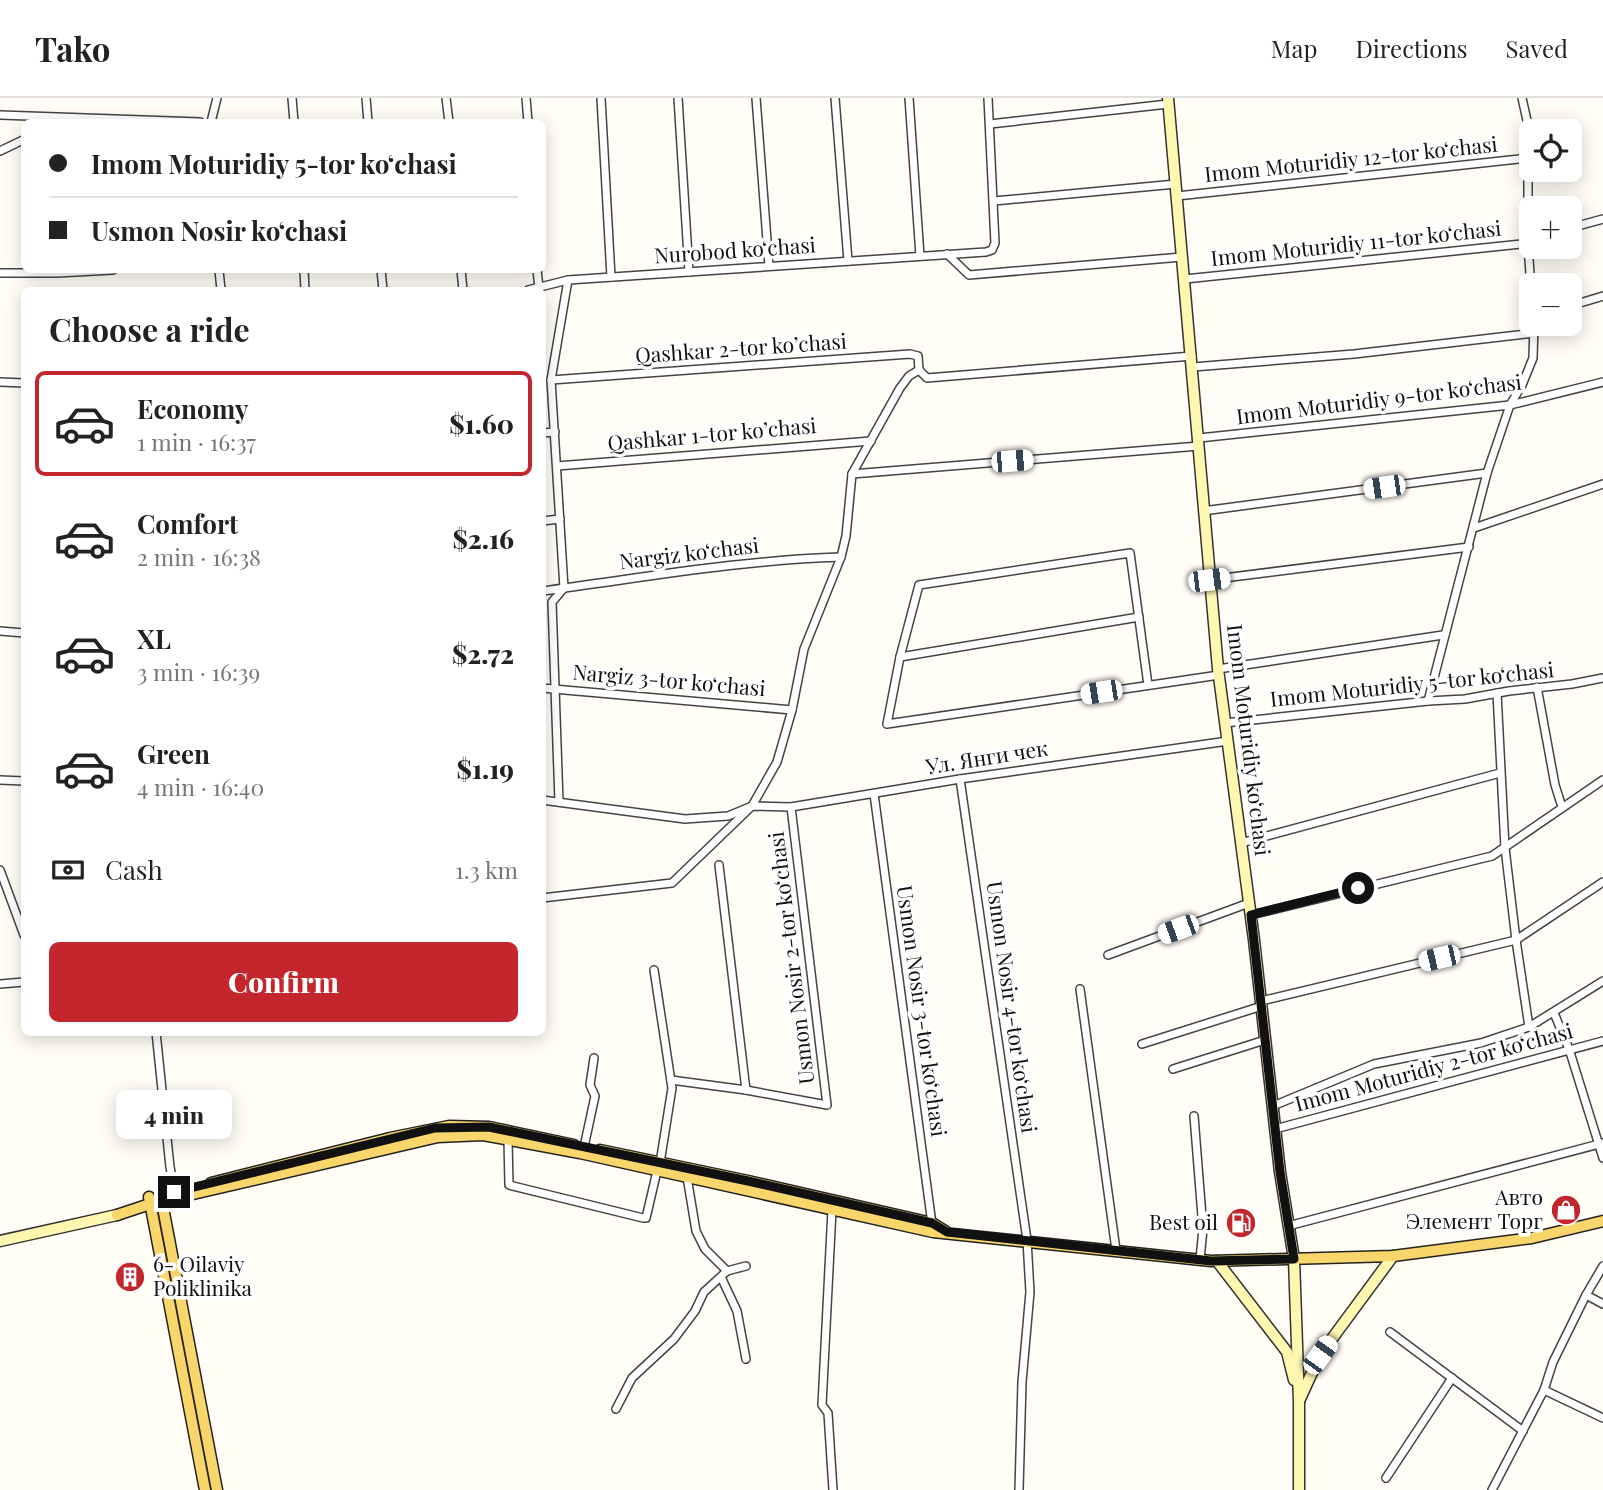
<!DOCTYPE html>
<html lang="en">
<head>
<meta charset="utf-8">
<style>
  :root { --surface:#fff; --page:#f2f2f2; --text:#222; --muted:#767676; --line:#e0e0e0; --accent:#c4262e }
  body { margin:0; font-family:"Playfair Display",serif; background:var(--page); color:var(--text); height:100vh; display:flex; flex-direction:column; font-size:26px; white-space:nowrap }
  * { box-sizing:border-box; margin:0 }
  p { font-size:23px; color:var(--muted) }
  .icon { flex:none; width:38px; height:38px; fill:none; stroke:currentColor; stroke-width:2; stroke-linecap:round; stroke-linejoin:round }
  .map { position:relative; flex:1; overflow:hidden }
  .panel { position:absolute; left:21px; top:189px; width:525px; height:749px; display:flex; flex-direction:column; background:var(--surface); border-radius:10px; box-shadow:0 4px 18px #0003 }
  .panel>* { flex:none }
  .banner { position:absolute; left:21px; top:21px; width:525px; height:154px; border-radius:10px; box-shadow:0 4px 18px #0003; display:grid; align-content:center; height:154px; padding:0 28px; background:var(--surface) }
  .controls { position:absolute; left:1519px; top:21px; display:grid; gap:14px }
  .controls a { display:grid; place-items:center; width:63px; height:63px; border-radius:10px; background:var(--surface); box-shadow:0 4px 18px #0003; font-size:35px }
  .end { position:absolute; width:32px; height:32px; margin:-16px; border:9px solid #111; background:#fff; box-shadow:0 0 0 4px #fff }
  .from { border-radius:50% }
  .bubble { position:absolute; height:49px; border-radius:10px; background:var(--surface); box-shadow:0 4px 18px #0003; font-size:23px; font-weight:800; line-height:49px; text-align:center }
  .car { position:absolute; width:21px; height:42px; margin:-21px -10px; border-radius:9px; box-shadow:0 0 5px 2px #0007; background:linear-gradient(#fff 24%,#345 0 40%,#fff 0 76%,#345 0 86%,#fff 0) }
  .banner b { display:flex; align-items:center; gap:24px; height:66px; font-size:26px }
  .banner b+b { border-top:2px solid var(--line) }
  .banner i { width:18px; height:18px; background:var(--text) }
  ul { padding:0; list-style:none }
  li { display:flex; align-items:center; gap:21px; height:105px; margin:0 14px 10px; padding:0 14px; border:4px solid transparent; border-radius:10px }
  li div { flex:1 }
  li b { display:block; font-size:26px }
  li em { font-style:normal; font-weight:800 }
  li.active { border-color:var(--accent) }
  li>.icon { width:63px; height:63px; stroke-width:1.5 }
  h2 { padding:0 28px; font-size:32px; line-height:84px }
  .pay { display:flex; align-items:center; gap:18px; height:77px; padding:0 28px; font-size:26px }
  .pay p { margin-inline-start:auto }
  .button { display:flex; gap:14px; margin-top:auto; padding:14px 28px }
  .button a { flex:1; height:80px; border-radius:10px; background:var(--accent); color:#fff; font-size:28px; font-weight:800; line-height:80px; text-align:center }
  header { display:flex; align-items:center; gap:42px; box-sizing:border-box; height:98px; padding:0 35px; background:var(--surface); border-bottom:2px solid var(--line) }
  header strong { font-size:33px }
  nav { display:flex; gap:38px; margin-inline-start:auto; font-size:24px }
  .map>svg:first-child { display:block }
</style>
</head>
<body>
<header>
<strong>Tako</strong>
<nav><a>Map</a><a>Directions</a><a>Saved</a></nav>
</header>
<div class="map">
<svg width="1603" height="1392" viewBox="0 0 1603 1392">
  <rect width="100%" height="100%" fill="#fffdf5"/>
  <g fill="none" stroke-linecap="round" stroke-linejoin="round">
    <g stroke="#444" stroke-width="10">
      <g id="street">
        <polyline points="292,0 294,24"/>
        <polyline points="366,0 368,24"/>
        <polyline points="446,0 449,24"/>
        <polyline points="526,0 528,24"/>
        <polyline points="601,0 611,179"/>
        <polyline points="678,0 689,174"/>
        <polyline points="756,0 769,168"/>
        <polyline points="835,0 848,163"/>
        <polyline points="909,0 920,158"/>
        <polyline points="1522,0 1528,27 1528,147 1531,190"/>
        <polyline points="0,17 200,24"/>
        <polyline points="211,24 217,0"/>
        <polyline points="990,26 1168,6"/>
        <polyline points="0,53 23,42"/>
        <polyline points="1177,98 1528,60"/>
        <polyline points="994,103 1176,86"/>
        <polyline points="1570,130 1603,121"/>
        <polyline points="947,156 969,177 1182,159"/>
        <polyline points="219,172 221,192"/>
        <polyline points="304,172 305,192"/>
        <polyline points="381,172 383,192"/>
        <polyline points="461,172 463,192"/>
        <polyline points="537,172 539,190"/>
        <polyline points="0,175 57,175 113,172"/>
        <polyline points="1185,181 1531,145"/>
        <polyline points="528,192 568,182 986,154 992,152 995,145 988,0"/>
        <polyline points="1570,208 1603,198"/>
        <polyline points="1193,269 1354,256 1535,235"/>
        <polyline points="919,272 927,280 1192,258"/>
        <polyline points="551,282 910,256 918,258 919,272"/>
        <polyline points="0,284 24,285"/>
        <polyline points="542,335 555,334"/>
        <polyline points="1199,340 1510,307 1603,284"/>
        <polyline points="557,368 871,343"/>
        <polyline points="852,376 1199,348"/>
        <polyline points="1203,413 1487,375"/>
        <polyline points="542,423 560,421"/>
        <polyline points="1474,430 1603,386"/>
        <polyline points="1208,482 1469,449"/>
        <path d="M542,493C642,480 741,462 841,459"/>
        <polyline points="0,533 24,535"/>
        <polyline points="900,559 1139,519"/>
        <polyline points="1218,571 1443,537"/>
        <polyline points="1148,587 1130,455 919,487 900,559 887,626 1219,577"/>
        <polyline points="1537,589 1555,687 1562,709"/>
        <polyline points="542,590 792,612"/>
        <polyline points="1497,595 1505,750 1516,842 1529,929"/>
        <polyline points="1428,603 1487,375 1510,307 1522,287 1533,260 1534,226"/>
        <polyline points="1225,625 1428,603 1465,601 1509,593 1572,586 1603,580"/>
        <polyline points="960,681 1027,1142 1030,1194 1022,1284 1019,1392"/>
        <polyline points="0,682 24,683"/>
        <polyline points="874,696 932,1126"/>
        <polyline points="542,702 685,721 728,718 752,708 791,709 960,681 1228,643"/>
        <polyline points="559,704 552,504 564,490 551,282 568,182"/>
        <polyline points="1241,745 1500,675"/>
        <polyline points="719,767 746,992"/>
        <polyline points="0,772 24,837"/>
        <polyline points="542,800 672,785 752,708 777,664 792,612 804,551 841,459 846,438 852,376 900,290 909,278 919,272"/>
        <polyline points="1251,817 1492,758 1603,682"/>
        <polyline points="1108,857 1249,805"/>
        <polyline points="654,872 672,990 660,1065"/>
        <polyline points="0,886 24,884"/>
        <polyline points="1080,891 1116,1152"/>
        <polyline points="1261,903 1516,842 1603,784"/>
        <polyline points="1554,915 1569,951 1603,1060"/>
        <polyline points="156,934 170,1069 176,1101"/>
        <polyline points="1142,946 1262,908"/>
        <polyline points="1173,971 1265,942"/>
        <polyline points="671,982 746,992 827,1007 791,709"/>
        <polyline points="1273,1008 1374,966 1481,945 1529,929 1603,883"/>
        <polyline points="1194,1018 1203,1131 1200,1161"/>
        <polyline points="1275,1031 1603,943"/>
        <polyline points="508,1042 509,1087 643,1120 646,1120 657,1073"/>
        <polyline points="584,1049 595,998 590,987 594,960"/>
        <polyline points="832,1112 822,1307 828,1315 833,1392"/>
        <polyline points="1288,1128 1603,1045"/>
        <polyline points="727,1173 746,1168"/>
        <polyline points="721,1179 737,1213 746,1261"/>
        <polyline points="1586,1197 1603,1206"/>
        <polyline points="1390,1234 1523,1333"/>
        <polyline points="1544,1292 1603,1320"/>
        <polyline points="616,1311 632,1280 674,1241 695,1213 704,1194 727,1173 705,1151 696,1133 687,1079"/>
        <polyline points="1386,1380 1452,1280"/>
        <polyline points="1492,1392 1544,1292 1553,1264 1586,1197 1603,1168"/>
      </g>
    </g>
    <g stroke="#333" stroke-width="13">
      <g id="secondary">
        <polyline points="1168,0 1218,571 1254,842 1280,1074 1294,1161 1299,1304 1299,1392"/>
        <polyline points="0,1143 117,1117"/>
        <polyline points="1217,1163 1287,1254 1294,1282"/>
        <polyline points="1300,1301 1320,1257 1393,1158"/>
      </g>
    </g>
    <g stroke="#222" stroke-width="13">
      <g id="primary">
        <polyline points="600,1052 748,1083 932,1125 945,1133"/>
        <polyline points="211,1085 390,1040 449,1028 489,1029 574,1047"/>
        <polyline points="149,1099 205,1392"/>
        <polyline points="161,1099 217,1392"/>
        <polyline points="117,1117 150,1106 438,1039 483,1037 580,1055 933,1134 1211,1163 1393,1158 1532,1140 1603,1123"/>
      </g>
    </g>
    <use href="#street" stroke="#fff" stroke-width="7"/>
    <use href="#secondary" stroke="#fff6b0" stroke-width="10"/>
    <use href="#primary" stroke="#f9d66b" stroke-width="10"/>
  </g>
  <g fill="none" stroke-linecap="round" stroke-linejoin="round">
    <polyline stroke="#111" stroke-width="9" points="174,1094 435,1030 489,1029 748,1083 932,1125 947,1134 1211,1163 1294,1161 1280,1074 1251,817 1358,790"/>
  </g>
  <defs>
    <g id="shop-disc" transform="scale(1.575)"><circle r="9.5" fill="#c4262e" stroke="#fff"/><path d="M-5-2.5h2.3a2.7 3.5 0 0 1 5.4 0H5L5.5 6h-11ZM-1.5-2.5h3a1.5 2.3 0 0 0-3 0Z" fill="#fff"/></g>
    <g id="fuel-disc" transform="scale(1.575)"><circle r="9.5" fill="#c4262e" stroke="#fff"/><path d="M-5.5-6h7V0h2V4h1.3V-2.5L3-4.5l.8-.8L6-3V5H2.5V1h-1V6h-7ZM-4.2-4.7v3.2H.2V-4.7Z" fill="#fff"/></g>
    <g id="building-disc" transform="scale(1.575)"><circle r="9.5" fill="#c4262e" stroke="#fff"/><path d="M-4-6H4V6H1V3H-1V6H-4ZM-2.5-4.3h1.7v1.8h-1.7ZM.8-4.3h1.7v1.8H.8ZM-2.5-1h1.7V.8h-1.7ZM.8-1h1.7V.8H.8Z" fill="#fff"/></g>
  </defs>
  <g fill-rule="evenodd">
    <use href="#shop-disc" x="1566" y="1112"/>
    <use href="#fuel-disc" x="1241" y="1125"/>
    <use href="#building-disc" x="130" y="1179"/>
  </g>
  <g text-anchor="middle" stroke-width="7" stroke-linejoin="round" paint-order="stroke">
    <g font-size="21" fill="#111" stroke="#fff">
      <text transform="translate(1351 62) rotate(-6)" y="7">Imom Moturidiy 12-tor koʻchasi</text>
      <text transform="translate(1356 146) rotate(-6)" y="7">Imom Moturidiy 11-tor koʻchasi</text>
      <text transform="translate(735 153) rotate(-4)" y="7">Nurobod koʻchasi</text>
      <text transform="translate(741 251) rotate(-4)" y="7">Qashkar 2-tor koʼchasi</text>
      <text transform="translate(1379 302) rotate(-7)" y="7">Imom Moturidiy 9-tor koʻchasi</text>
      <text transform="translate(712 337) rotate(-5)" y="7">Qashkar 1-tor koʼchasi</text>
      <text transform="translate(689 456) rotate(-7)" y="7">Nargiz koʻchasi</text>
      <text transform="translate(669 583) rotate(5)" y="7">Nargiz 3-tor koʻchasi</text>
      <text transform="translate(1412 587) rotate(-6)" y="7">Imom Moturidiy 5-tor koʻchasi</text>
      <text transform="translate(1248 642) rotate(83)" y="7">Imom Moturidiy koʻchasi</text>
      <text transform="translate(987 660) rotate(-9)" y="7">Ул. Янги чек</text>
      <text transform="translate(792 860) rotate(-97)" y="7">Usmon Nosir 2-tor koʻchasi</text>
      <text transform="translate(1011 909) rotate(82)" y="7">Usmon Nosir 4-tor koʻchasi</text>
      <text transform="translate(921 913) rotate(82)" y="7">Usmon Nosir 3-tor koʻchasi</text>
      <text transform="translate(1434 970) rotate(-15)" y="7">Imom Moturidiy 2-tor koʻchasi</text>
    </g>
    <g font-size="21" fill="#111" stroke="#fff" text-anchor="end">
      <text x="1543" y="1107">Авто<tspan x="1543" dy="24">Элемент Торг</tspan></text>
      <text x="1218" y="1132">Best oil</text>
      <text x="153" y="1174" text-anchor="start">6- Oilaviy<tspan x="153" dy="24">Poliklinika</tspan></text>
    </g>
  </g>
</svg>
<div class="controls">
<a><svg class="icon" aria-label="locate" viewBox="0 0 24 24"><circle cx="12" cy="12" r="6"/><path d="M12 2v4M12 18v4M2 12h4M18 12h4"/></svg></a>
<a>+</a>
<a>−</a>
</div>
<i class="end from" style="left:1358px;top:790px"></i>
<i class="end" style="left:174px;top:1094px"></i>
<div class="bubble" style="left:116px;top:992px;width:116px">4 min</div>
<i class="car" style="left:1012px;top:363px;rotate:85deg"></i>
<i class="car" style="left:1384px;top:389px;rotate:262deg"></i>
<i class="car" style="left:1209px;top:482px;rotate:83deg"></i>
<i class="car" style="left:1101px;top:594px;rotate:261deg"></i>
<i class="car" style="left:1178px;top:831px;rotate:250deg"></i>
<i class="car" style="left:1439px;top:860px;rotate:257deg"></i>
<i class="car" style="left:1320px;top:1257px;rotate:36deg"></i>
<div class="banner">
<b><i class="from"></i>Imom Moturidiy 5-tor koʻchasi</b>
<b><i></i>Usmon Nosir ko‘chasi</b>
</div>
<section class="panel">
<h2>Choose a ride</h2>
<ul>
<li class="active"><svg class="icon" aria-label="car" viewBox="0 0 24 24"><path d="M5 17H2v-5l4-1 3-4h7l3 4 3 1v5h-3M9 17h6M6 11h13"/><circle cx="7" cy="17" r="2"/><circle cx="17" cy="17" r="2"/></svg><div><b>Economy</b><p>1 min · 16:37</p></div><em>$1.60</em></li>
<li><svg class="icon" aria-label="car" viewBox="0 0 24 24"><path d="M5 17H2v-5l4-1 3-4h7l3 4 3 1v5h-3M9 17h6M6 11h13"/><circle cx="7" cy="17" r="2"/><circle cx="17" cy="17" r="2"/></svg><div><b>Comfort</b><p>2 min · 16:38</p></div><em>$2.16</em></li>
<li><svg class="icon" aria-label="car" viewBox="0 0 24 24"><path d="M5 17H2v-5l4-1 3-4h7l3 4 3 1v5h-3M9 17h6M6 11h13"/><circle cx="7" cy="17" r="2"/><circle cx="17" cy="17" r="2"/></svg><div><b>XL</b><p>3 min · 16:39</p></div><em>$2.72</em></li>
<li><svg class="icon" aria-label="car" viewBox="0 0 24 24"><path d="M5 17H2v-5l4-1 3-4h7l3 4 3 1v5h-3M9 17h6M6 11h13"/><circle cx="7" cy="17" r="2"/><circle cx="17" cy="17" r="2"/></svg><div><b>Green</b><p>4 min · 16:40</p></div><em>$1.19</em></li>
</ul>
<div class="pay"><svg class="icon" aria-label="cash" viewBox="0 0 24 24"><path d="M3 7h18v10H3z"/><circle cx="12" cy="12" r="2"/></svg>Cash<p>1.3 km</p></div>
<div class="button"><a>Confirm</a></div>
</section>
</div>
</body>
</html>
